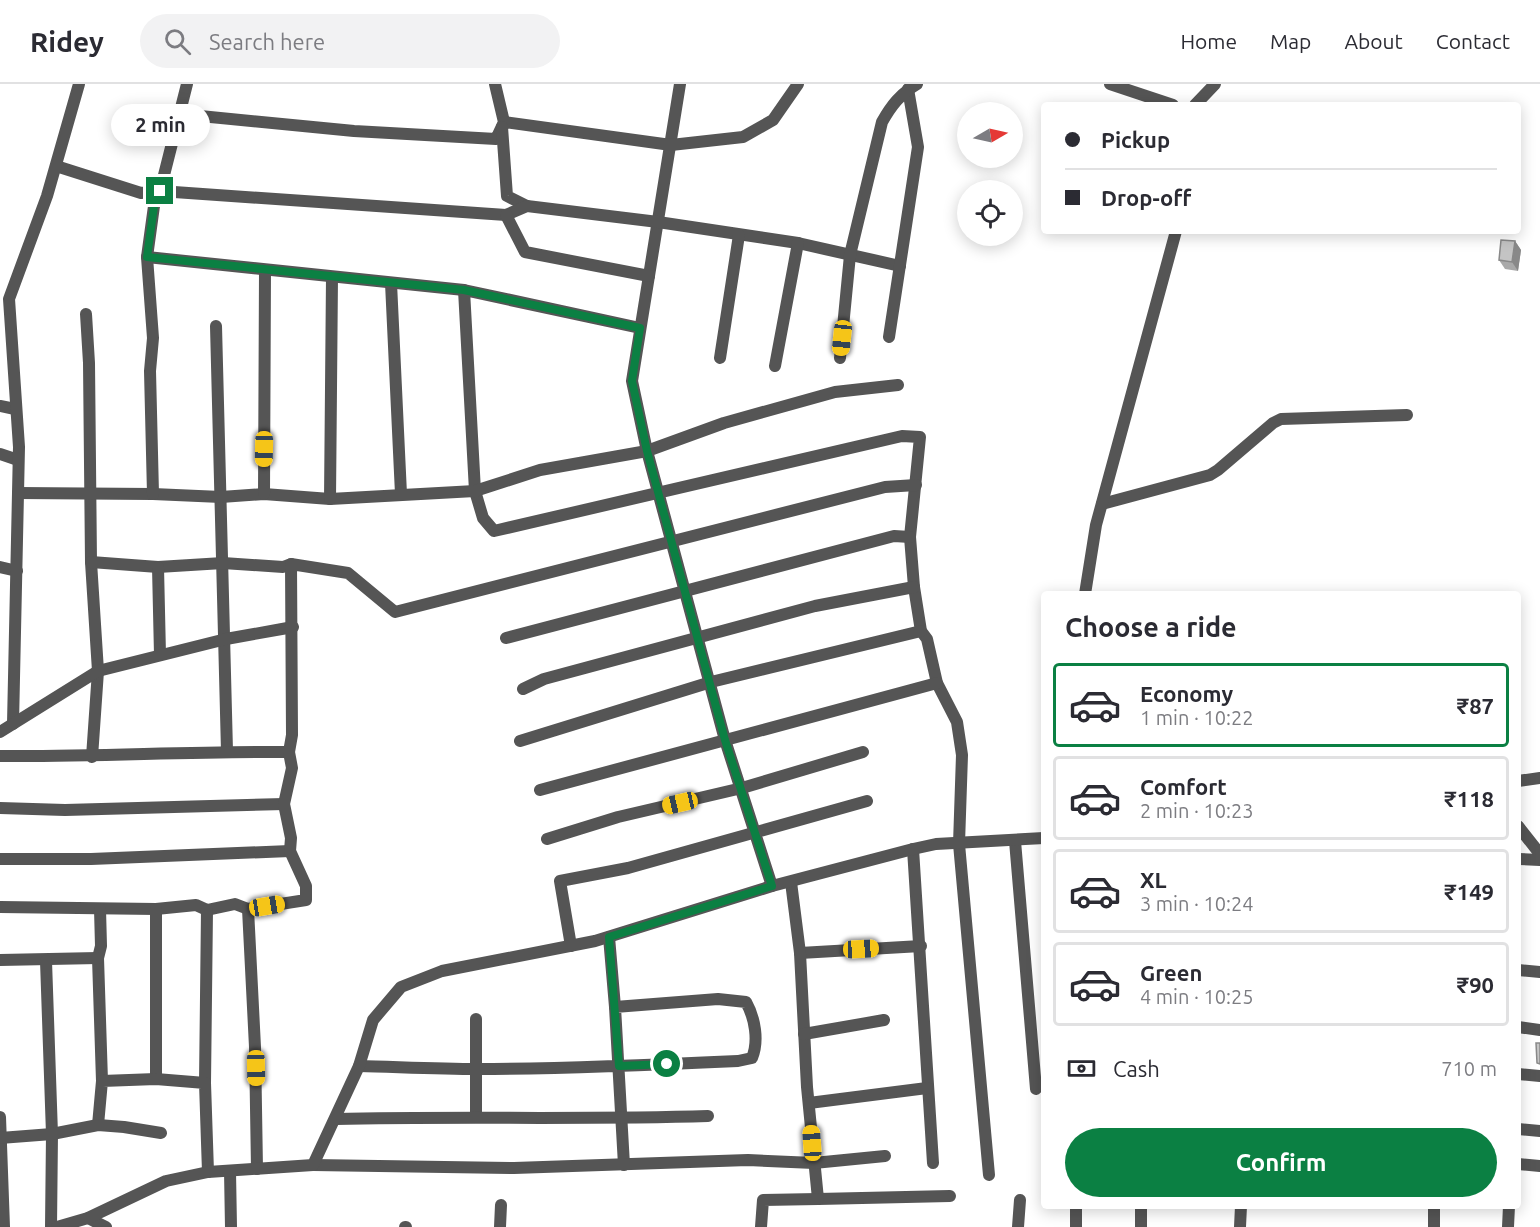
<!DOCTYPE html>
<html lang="en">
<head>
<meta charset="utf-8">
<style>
  :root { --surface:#fff; --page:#f2f2f3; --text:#2b2b33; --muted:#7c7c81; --line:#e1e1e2; --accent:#0b8043 }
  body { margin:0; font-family:Ubuntu,sans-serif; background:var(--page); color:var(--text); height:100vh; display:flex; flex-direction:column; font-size:22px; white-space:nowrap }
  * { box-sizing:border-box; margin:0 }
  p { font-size:20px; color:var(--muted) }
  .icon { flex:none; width:33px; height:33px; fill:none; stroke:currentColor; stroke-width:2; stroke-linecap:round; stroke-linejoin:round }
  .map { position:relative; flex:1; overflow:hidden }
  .drawer { position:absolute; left:1041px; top:507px; width:480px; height:618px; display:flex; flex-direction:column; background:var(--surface); border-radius:6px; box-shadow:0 3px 15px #0003 }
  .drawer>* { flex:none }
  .top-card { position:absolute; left:1041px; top:18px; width:480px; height:132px; border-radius:6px; box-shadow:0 3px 15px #0003; display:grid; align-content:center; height:132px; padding:0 24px; background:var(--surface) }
  .needle { width:39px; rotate:81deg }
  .fabs { position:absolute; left:957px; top:18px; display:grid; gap:12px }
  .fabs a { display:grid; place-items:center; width:66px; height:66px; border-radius:50%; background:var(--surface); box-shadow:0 3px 15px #0003; font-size:30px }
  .end { position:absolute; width:27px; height:27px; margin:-14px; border:8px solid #0b8043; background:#fff; box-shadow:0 0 0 3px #fff }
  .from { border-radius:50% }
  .bubble { position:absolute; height:42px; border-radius:21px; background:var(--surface); box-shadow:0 3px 15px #0003; font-size:20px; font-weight:700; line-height:42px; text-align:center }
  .car { position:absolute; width:18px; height:36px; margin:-18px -9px; border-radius:8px; box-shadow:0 0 4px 2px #0007; background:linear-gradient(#f5c518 24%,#345 0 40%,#f5c518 0 76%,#345 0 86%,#f5c518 0) }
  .top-card b { display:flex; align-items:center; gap:21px; height:57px; font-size:22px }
  .top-card b+b { border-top:2px solid var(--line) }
  .top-card i { width:15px; height:15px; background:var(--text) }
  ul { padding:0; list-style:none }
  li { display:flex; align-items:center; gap:18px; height:84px; margin:0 12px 9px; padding:0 12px; border:3px solid var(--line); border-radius:6px }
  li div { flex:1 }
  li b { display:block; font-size:22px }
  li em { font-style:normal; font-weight:700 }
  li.on { border-color:var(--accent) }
  li>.icon { width:54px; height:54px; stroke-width:1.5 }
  h2 { padding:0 24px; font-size:27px; line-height:72px }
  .pay { display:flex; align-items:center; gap:15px; height:66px; padding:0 24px; font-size:22px }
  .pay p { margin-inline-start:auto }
  .cta { display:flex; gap:12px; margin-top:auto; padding:12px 24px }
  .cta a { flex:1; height:69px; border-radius:36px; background:var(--accent); color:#fff; font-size:24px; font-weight:700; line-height:69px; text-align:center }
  header { display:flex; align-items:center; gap:36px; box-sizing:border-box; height:84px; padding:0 30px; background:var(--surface); border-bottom:2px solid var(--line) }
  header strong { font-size:28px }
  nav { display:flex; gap:33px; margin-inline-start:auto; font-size:21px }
  .search { width:420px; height:54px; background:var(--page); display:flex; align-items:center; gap:15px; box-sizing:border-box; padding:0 21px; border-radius:33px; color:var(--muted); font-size:22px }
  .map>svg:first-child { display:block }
</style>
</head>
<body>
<header>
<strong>Ridey</strong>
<div class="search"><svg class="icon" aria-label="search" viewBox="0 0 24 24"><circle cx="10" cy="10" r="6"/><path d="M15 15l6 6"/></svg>Search here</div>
<nav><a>Home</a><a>Map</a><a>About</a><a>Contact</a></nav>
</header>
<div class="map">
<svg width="1540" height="1143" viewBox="0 0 1540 1143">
  <rect width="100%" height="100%" fill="#fff"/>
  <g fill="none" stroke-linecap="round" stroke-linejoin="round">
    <g stroke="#555" stroke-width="12">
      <polyline points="680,0 632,297 647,367 725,656 772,802"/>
      <polyline points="1110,0 1173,21"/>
      <polyline points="1195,21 1215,0"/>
      <polyline points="180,30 354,47 496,55 504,38 495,0"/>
      <polyline points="504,38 671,61 743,53 773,36 798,0"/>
      <polyline points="502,43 507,112 527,122"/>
      <polyline points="56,82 141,109 160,107 506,131 527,122 658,138 798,159 900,182"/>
      <polyline points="506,131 525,168 649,192"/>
      <polyline points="147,173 464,206"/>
      <polyline points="391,199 401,410"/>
      <polyline points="86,230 89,279 91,478 98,587 92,673"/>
      <polyline points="216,242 227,667"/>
      <polyline points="640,244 464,206 475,407 483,434 494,447 902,352 920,353 910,453 914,503 921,547 927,555 937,599 957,638 962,671 959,760 989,1091"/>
      <polyline points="889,253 918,63 908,5"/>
      <polyline points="720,274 739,151"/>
      <path d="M840,274L850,171L882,38C891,22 900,10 917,0"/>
      <polyline points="775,282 798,159"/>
      <polyline points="0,322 15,325"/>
      <polyline points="0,370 18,376"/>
      <polyline points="18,409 153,410 221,413 264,410 330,415 475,407 540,386 647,367 724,339 835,308 898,301"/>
      <polyline points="153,410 150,287 153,254 147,173 154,122 160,107 187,0"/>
      <polyline points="264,410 265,186"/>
      <polyline points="330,415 332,193"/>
      <polyline points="1102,420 1210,391 1218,386 1273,339 1281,335 1407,331"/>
      <polyline points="91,478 158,483 223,479 283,483 291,480"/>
      <polyline points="0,483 17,487"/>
      <polyline points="158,483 160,571"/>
      <polyline points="1085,510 1096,441 1176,147"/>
      <polyline points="506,554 894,452 910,453"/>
      <polyline points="523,605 544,595 815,522 914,503"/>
      <polyline points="13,640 19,363 9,215 47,112 79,0"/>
      <polyline points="0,648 98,587 226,555 293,543"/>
      <polyline points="520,657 711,598 921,547"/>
      <path d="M0,672C96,673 192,667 289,668"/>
      <polyline points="1518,697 1540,694"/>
      <polyline points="540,706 937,599"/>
      <polyline points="0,724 65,726 284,720"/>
      <polyline points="1518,742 1540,770"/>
      <polyline points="547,755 618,733 742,704 863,668"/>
      <polyline points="1015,757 1036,1005"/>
      <polyline points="913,765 933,1079"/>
      <polyline points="0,775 91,775 290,767"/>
      <polyline points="1518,775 1540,776"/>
      <polyline points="791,798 800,869 921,862"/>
      <polyline points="0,823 156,825 196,821 207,826 235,820 248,825 306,816 306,802 290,767 291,754 284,720 292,684 289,668 292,651 291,480 348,489 395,528 885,403 916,401"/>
      <polyline points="100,825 101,862 98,874 102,997"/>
      <polyline points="248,825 255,963 257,1085"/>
      <polyline points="609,853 615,923"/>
      <polyline points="571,862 560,797 628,784 867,717"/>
      <polyline points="800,869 807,1003 818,1115 950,1112"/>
      <polyline points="0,876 98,874"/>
      <polyline points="46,877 52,1050 51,1143"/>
      <polyline points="1518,886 1540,888"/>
      <polyline points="1518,943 1540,946"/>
      <polyline points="804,950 884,936"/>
      <path d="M359,982C399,983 438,985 478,985C565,985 652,981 738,977L752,974C759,957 755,934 746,918L718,915L615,923L624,1081"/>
      <polyline points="1518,990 1540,992"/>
      <polyline points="156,995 156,825"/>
      <polyline points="205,999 207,826"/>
      <polyline points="809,1019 927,1004"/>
      <polyline points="0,1033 4,1143"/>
      <polyline points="476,1033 476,935"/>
      <path d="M336,1035C460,1032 584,1036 708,1032"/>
      <polyline points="98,1041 102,997 156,995 205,999 208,1088"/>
      <polyline points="1518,1045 1540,1047"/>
      <polyline points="0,1054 52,1050 98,1041 124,1043 161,1049"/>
      <polyline points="1518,1080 1540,1082"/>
      <polyline points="313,1081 514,1084 748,1076 814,1079 885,1072"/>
      <polyline points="230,1087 231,1143"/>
      <polyline points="1434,1122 1434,1143"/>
      <polyline points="88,1134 106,1143"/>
      <polyline points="57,1143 88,1134 166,1097 208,1088 313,1081 359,982 373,936 401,903 442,887 595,857 772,802 913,765 936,760 1044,754"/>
      <polyline points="405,1143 406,1143"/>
      <polyline points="500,1143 501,1121"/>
      <polyline points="761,1143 763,1116 818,1115"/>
      <polyline points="1018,1143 1020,1116"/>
      <polyline points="1076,1143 1076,1122"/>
      <polyline points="1141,1143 1141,1122"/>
      <polyline points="1240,1143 1241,1122"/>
      <polyline points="1508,1143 1509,1122"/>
    </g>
  </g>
  <polygon fill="#a9a9a9" points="1515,157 1521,166 1518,187 1505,185 1499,176"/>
  <polygon fill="#898989" points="1515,157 1521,166 1518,187 1512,178"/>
  <g fill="#c4c4c4" stroke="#898989" stroke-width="1.5">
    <polygon points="1501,156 1515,157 1512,178 1499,176"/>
    <polygon points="1536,959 1540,959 1540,980 1537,979"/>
  </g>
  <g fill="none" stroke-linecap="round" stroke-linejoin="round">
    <polyline stroke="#0b8043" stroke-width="8" points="160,107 154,122 147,173 464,206 640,244 632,297 647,367 725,656 772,802 609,853 619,982 667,980"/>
  </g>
</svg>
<div class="fabs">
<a><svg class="needle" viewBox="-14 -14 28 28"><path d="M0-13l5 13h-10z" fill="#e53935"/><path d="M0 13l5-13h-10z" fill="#7c7c81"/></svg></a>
<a><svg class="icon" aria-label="locate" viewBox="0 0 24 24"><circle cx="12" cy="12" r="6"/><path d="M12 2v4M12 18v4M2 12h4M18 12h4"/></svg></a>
</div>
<i class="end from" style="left:667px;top:980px"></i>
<i class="end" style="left:160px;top:107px"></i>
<div class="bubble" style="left:111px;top:20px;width:99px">2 min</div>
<i class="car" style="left:842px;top:254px;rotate:186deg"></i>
<i class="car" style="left:264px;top:365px;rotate:181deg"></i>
<i class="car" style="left:680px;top:719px;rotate:257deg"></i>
<i class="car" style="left:267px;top:822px;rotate:81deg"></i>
<i class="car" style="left:861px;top:865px;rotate:87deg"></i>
<i class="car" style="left:256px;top:984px;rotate:179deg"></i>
<i class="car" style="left:812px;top:1059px;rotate:356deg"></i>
<div class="top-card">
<b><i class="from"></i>Pickup</b>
<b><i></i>Drop-off</b>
</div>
<section class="drawer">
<h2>Choose a ride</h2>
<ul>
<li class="on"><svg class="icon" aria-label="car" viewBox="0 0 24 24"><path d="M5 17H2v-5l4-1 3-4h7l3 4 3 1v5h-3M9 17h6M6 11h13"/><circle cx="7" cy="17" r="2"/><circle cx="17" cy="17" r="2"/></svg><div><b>Economy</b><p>1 min · 10:22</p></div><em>₹87</em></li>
<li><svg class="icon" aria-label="car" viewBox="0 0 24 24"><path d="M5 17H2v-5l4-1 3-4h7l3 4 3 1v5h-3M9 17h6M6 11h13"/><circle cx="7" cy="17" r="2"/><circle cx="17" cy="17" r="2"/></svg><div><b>Comfort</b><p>2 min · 10:23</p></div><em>₹118</em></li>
<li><svg class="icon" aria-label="car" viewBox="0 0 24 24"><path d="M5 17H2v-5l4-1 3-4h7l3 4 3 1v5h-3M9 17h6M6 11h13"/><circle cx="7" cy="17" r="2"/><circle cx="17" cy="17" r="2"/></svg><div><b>XL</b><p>3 min · 10:24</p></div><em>₹149</em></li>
<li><svg class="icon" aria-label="car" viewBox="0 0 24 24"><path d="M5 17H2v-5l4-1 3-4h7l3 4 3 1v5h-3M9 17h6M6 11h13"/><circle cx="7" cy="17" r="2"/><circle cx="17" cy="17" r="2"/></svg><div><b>Green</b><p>4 min · 10:25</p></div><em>₹90</em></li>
</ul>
<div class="pay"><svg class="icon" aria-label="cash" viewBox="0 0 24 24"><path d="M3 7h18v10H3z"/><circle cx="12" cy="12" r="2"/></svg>Cash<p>710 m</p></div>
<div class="cta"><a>Confirm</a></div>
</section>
</div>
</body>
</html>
